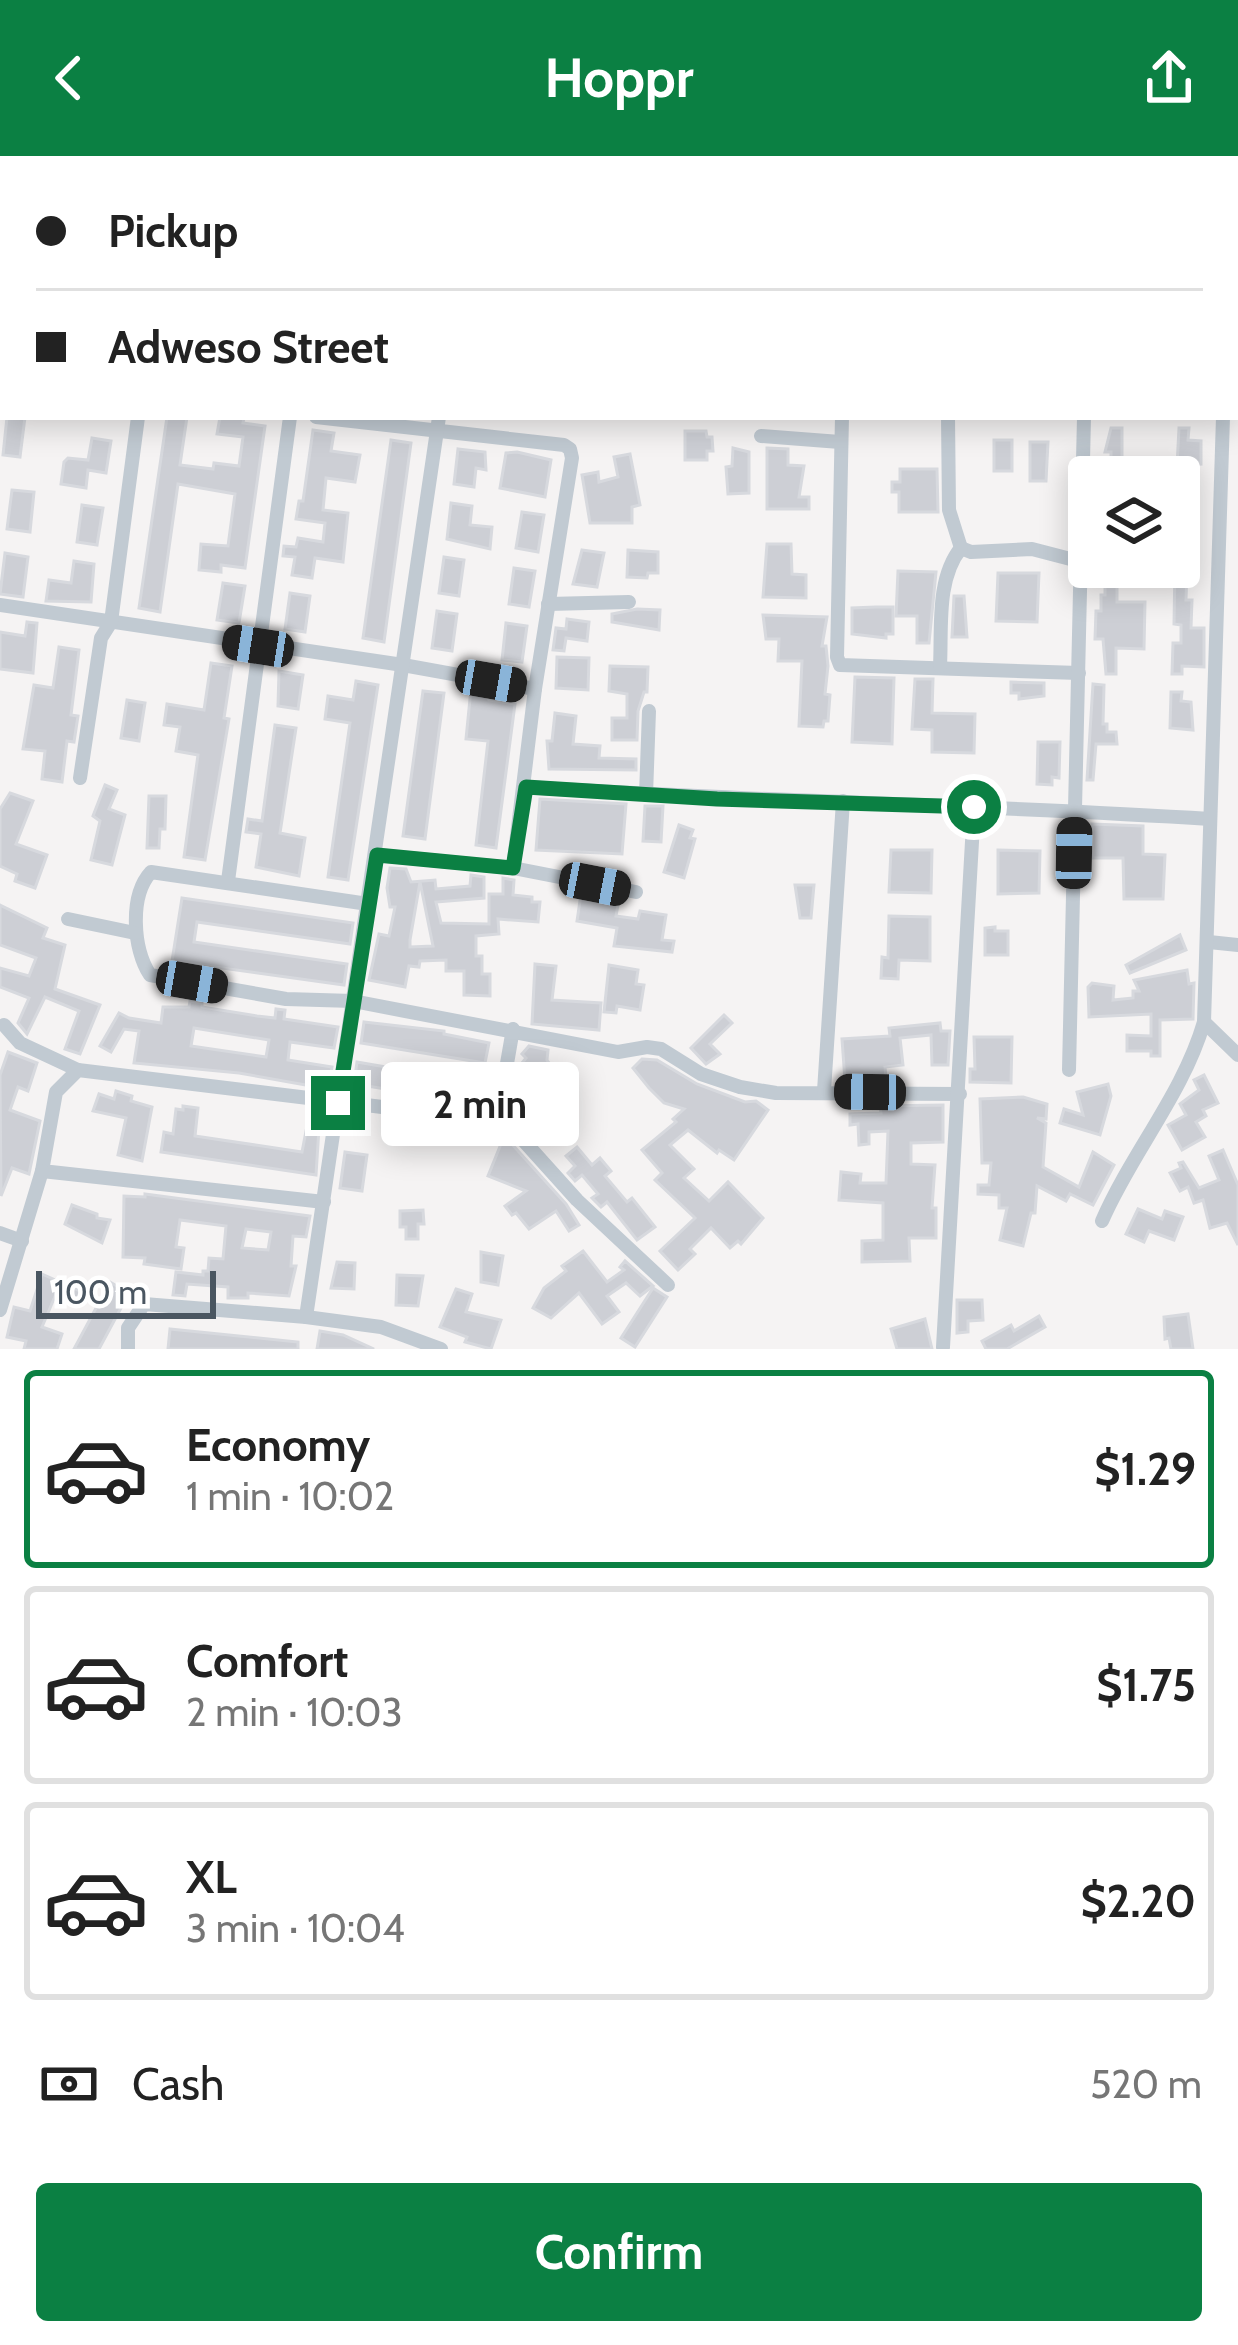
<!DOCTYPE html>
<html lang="en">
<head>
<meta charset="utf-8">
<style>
  :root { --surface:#fff; --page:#f2f2f2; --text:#222; --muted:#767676; --line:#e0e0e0; --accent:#0b8043 }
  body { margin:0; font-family:Cabin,sans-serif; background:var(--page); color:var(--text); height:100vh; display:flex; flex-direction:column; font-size:45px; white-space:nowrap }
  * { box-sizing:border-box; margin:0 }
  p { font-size:39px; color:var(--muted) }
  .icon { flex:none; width:66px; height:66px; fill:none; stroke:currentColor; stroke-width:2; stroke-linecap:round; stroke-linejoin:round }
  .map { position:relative; height:1193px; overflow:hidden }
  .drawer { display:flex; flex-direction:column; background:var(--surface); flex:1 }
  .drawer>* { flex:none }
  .guide { position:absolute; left:0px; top:0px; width:1239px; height:264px; box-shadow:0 6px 30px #0003; display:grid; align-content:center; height:264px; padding:0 36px; background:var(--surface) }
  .controls { position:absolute; left:1068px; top:300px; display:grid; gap:24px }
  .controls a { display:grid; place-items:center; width:132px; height:132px; border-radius:12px; background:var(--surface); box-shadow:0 6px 30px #0003; font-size:60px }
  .scale { position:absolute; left:36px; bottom:30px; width:180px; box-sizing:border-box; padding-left:12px; border:6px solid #4a5661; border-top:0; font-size:33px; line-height:42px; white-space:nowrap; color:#4a5661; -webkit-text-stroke:9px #fff; paint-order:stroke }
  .end { position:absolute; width:54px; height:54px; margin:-27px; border:15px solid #0b8043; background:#fff; box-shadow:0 0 0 6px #fff }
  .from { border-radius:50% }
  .bubble { position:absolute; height:84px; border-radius:12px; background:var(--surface); box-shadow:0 6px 30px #0003; font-size:39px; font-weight:700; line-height:84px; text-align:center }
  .car { position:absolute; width:36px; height:72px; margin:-36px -18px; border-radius:15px; box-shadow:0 0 9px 3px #0007; background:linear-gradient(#222 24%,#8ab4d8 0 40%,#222 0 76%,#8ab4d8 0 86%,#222 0) }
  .guide b { display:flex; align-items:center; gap:42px; height:114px; font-size:45px }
  .guide b+b { border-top:3px solid var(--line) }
  .guide i { width:30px; height:30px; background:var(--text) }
  ul { padding:21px 0 0; list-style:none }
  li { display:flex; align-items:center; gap:36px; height:198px; margin:0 24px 18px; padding:0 12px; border:6px solid var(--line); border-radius:12px }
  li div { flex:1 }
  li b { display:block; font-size:45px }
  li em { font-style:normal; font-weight:700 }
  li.selected { border-color:var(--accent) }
  li>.icon { width:108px; height:108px; stroke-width:1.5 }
  .pay { display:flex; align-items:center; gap:30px; height:132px; padding:0 36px; font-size:45px }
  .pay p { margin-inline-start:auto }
  .primary-button { display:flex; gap:24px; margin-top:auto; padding:24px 36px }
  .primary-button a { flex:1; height:138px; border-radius:12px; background:var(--accent); color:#fff; font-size:48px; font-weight:700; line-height:138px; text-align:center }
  header { display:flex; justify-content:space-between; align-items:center; height:156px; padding:0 36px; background:var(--accent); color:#fff; font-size:54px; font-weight:700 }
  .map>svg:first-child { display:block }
</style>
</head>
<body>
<header><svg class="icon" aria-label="back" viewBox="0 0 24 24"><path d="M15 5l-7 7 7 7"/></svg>Hoppr<svg class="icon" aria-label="share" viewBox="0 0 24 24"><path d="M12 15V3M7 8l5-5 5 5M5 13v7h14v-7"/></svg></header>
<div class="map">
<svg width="1238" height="1193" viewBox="0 0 1238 1193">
  <rect width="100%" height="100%" fill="#f5f3f3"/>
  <polygon fill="#e6e4e5" points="618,0 960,0 960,3"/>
  <g fill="#cdcfd5" stroke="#d7d9de" stroke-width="3" fill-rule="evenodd">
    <polygon points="7,261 25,261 20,301 3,299"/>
    <polygon points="167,261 187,261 180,309 213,313 214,307 239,310 243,281 217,278 220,261 244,261 243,267 265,270 245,412 221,409 221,416 199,414 201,388 228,390 235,338 178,328 160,456 139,452"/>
    <polygon points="1111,272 1122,272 1122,310 1111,310 1111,296 1105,296"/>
    <polygon points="1179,272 1189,272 1188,284 1201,285 1201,308 1177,310"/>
    <polygon points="313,274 334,277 331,295 360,299 355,326 326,322 323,354 348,357 343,406 315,402 312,422 292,419 295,401 283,400 284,390 296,391 298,382 323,386 325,367 296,363 299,345 303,345"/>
    <polygon points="685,275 706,275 707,281 712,281 713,295 707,295 707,304 685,304"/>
    <polygon points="92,282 111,285 106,317 88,314 86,332 61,328 64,306 68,302 88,304"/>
    <polygon points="391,284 411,287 384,486 363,482"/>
    <rect x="994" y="284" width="18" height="31"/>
    <polygon points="1030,286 1048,286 1046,325 1030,325"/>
    <polygon points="733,292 749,296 749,337 728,338 726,311 732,310"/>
    <polygon points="767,292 788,293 788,309 804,310 799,341 809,341 809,353 767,353"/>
    <polygon points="458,293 485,296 486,314 476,312 474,331 454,328"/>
    <polygon points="517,296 551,304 545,341 500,332 506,297"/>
    <polygon points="630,298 640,349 632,351 632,367 590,367 582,319 598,316 599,326 618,321 614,301"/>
    <polygon points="900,313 937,313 938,356 899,356 899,336 892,336 892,326 900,326"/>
    <polygon points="12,334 34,336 30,376 7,373"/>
    <polygon points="451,347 472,350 470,369 492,371 490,393 447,383"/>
    <polygon points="82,349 103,352 97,389 77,386"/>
    <polygon points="522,356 544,359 538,396 516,392"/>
    <polygon points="767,388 791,388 792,418 806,419 806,442 763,441"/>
    <polygon points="582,394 604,397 597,431 573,428"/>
    <polygon points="628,394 658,396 658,417 648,417 647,422 627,421"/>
    <polygon points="5,397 28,401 23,441 0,438"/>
    <polygon points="444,401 464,404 459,440 439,437"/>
    <polygon points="74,405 94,408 91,446 46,445 49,424 71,427"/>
    <polygon points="1105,411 1117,411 1117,446 1145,446 1144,493 1116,492 1116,518 1106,518 1103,483 1095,483 1096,455 1101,455 1101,439 1105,439"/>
    <polygon points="1175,411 1187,411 1186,444 1192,444 1191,472 1204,472 1204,511 1182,510 1182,518 1172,518 1173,487 1181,487 1181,469 1174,468"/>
    <polygon points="514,412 535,415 529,451 509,448"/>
    <polygon points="898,415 936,416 929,487 917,487 917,460 896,460"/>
    <polygon points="998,417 1039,417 1037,466 996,465"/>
    <polygon points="223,427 245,430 239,467 217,464"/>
    <polygon points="290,437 310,440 305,476 285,473"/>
    <polygon points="954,440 964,440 967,481 952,481"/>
    <polygon points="876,451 893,451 893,478 886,478 886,482 852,478 852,452"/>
    <polygon points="637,453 660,454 659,474 612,466 612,458"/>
    <polygon points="437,455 457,458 452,495 432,492"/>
    <polygon points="763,459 827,461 822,490 826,490 828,510 825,538 830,539 828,565 824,565 823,571 799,570 802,505 778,505 779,483 766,483"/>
    <polygon points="567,463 589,466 587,485 566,482 564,495 553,494 556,472 566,473"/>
    <polygon points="27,466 37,467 33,517 0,513 0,476 25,480"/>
    <polygon points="506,467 527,470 522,506 502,504"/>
    <polygon points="59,491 79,494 71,559 78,560 74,586 67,585 62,626 42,623 45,595 23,593 34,529 53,532"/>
    <polygon points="557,501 589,502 588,534 556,532"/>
    <polygon points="211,507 232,510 224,562 229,563 205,704 184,701 198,599 176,595 180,571 164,569 167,548 204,554"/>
    <polygon points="610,510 648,511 647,536 644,536 638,555 637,584 612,584 612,562 627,562 627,538 609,535"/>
    <polygon points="279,515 303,519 298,553 278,550"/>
    <polygon points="855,521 894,522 892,588 852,586"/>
    <polygon points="915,523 933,523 932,557 975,558 974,597 932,596 932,574 912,573"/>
    <polygon points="356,525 378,529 348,724 328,721 350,567 325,563 328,540 353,544"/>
    <polygon points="1011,526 1044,527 1044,540 1019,543 1019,537 1011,537"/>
    <polygon points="1093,528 1104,529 1103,568 1107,568 1107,576 1116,576 1117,588 1096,588 1093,624 1087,624"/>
    <polygon points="471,533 484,535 489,544 515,548 496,692 476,689 488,585 466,583"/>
    <polygon points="423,535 444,537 425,683 403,680"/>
    <polygon points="1171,536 1182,536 1181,545 1191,546 1193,574 1170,572"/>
    <polygon points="127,544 145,547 139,585 121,582"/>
    <polygon points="555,557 576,560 573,588 600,590 599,602 636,603 636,614 549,613 547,585 552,585"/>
    <polygon points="275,569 296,572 280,677 305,682 299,720 256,711 261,678 246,676 248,663 262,665"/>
    <polygon points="1038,586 1060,586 1059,622 1052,621 1052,629 1037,628"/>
    <polygon points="105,629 117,634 109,653 125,659 112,709 91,704 100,665 93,660"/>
    <polygon points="10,637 33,645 16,688 47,699 35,732 15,725 17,718 0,710 0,653"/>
    <polygon points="149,640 166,640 165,673 160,673 159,692 147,692"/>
    <polygon points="540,643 626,648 622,698 536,694"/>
    <polygon points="645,650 663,650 661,686 643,685"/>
    <polygon points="1092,668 1143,670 1143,698 1165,699 1163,743 1124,743 1123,702 1093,702"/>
    <polygon points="679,669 693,674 690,682 695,683 684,722 664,716"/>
    <polygon points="891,694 932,694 931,737 889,736"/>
    <polygon points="998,694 1040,695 1039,737 998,738"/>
    <path d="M390,712L406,713L411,726L435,724L436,733L470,730L471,719L484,721V742L436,746L441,767L489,768V738H503V722L514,724L513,739L532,741V746H540L538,766L498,763L499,778L476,780V800H482V818H490V840L464,839V815H446V804L420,805L419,811L409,810L405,831L369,824L379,778L389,780L395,751H390L387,732ZM420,726L433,790L410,791V784Z"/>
    <polygon points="795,729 814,729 811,762 800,762"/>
    <polygon points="581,738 618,749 616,760 638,763 640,755 666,759 662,784 674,785 672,796 614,790 617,772 577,765"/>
    <polygon points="182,742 353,767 350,788 197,766 194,786 347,808 344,829 172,805"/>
    <polygon points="0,749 47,772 43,782 65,789 55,833 100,849 80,898 65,893 79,855 45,841 27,878 18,867 29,842 0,831 0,812 29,820 36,802 0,789"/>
    <polygon points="889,760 930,761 930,805 899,804 898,823 881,822 882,801 888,802"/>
    <polygon points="995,771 995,775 1008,775 1008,799 985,799 985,772"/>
    <polygon points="1180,779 1186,794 1130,817 1126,809"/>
    <polygon points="535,808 556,810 552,844 601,847 599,874 532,868"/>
    <polygon points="609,809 638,814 636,828 644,829 640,854 617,850 616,857 604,856"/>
    <polygon points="1187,814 1189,828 1194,827 1193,863 1160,864 1160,900 1151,900 1151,895 1127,895 1127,879 1151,880 1151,858 1089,861 1088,831 1092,827 1114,830 1113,844 1133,842 1133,835 1139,835 1134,824"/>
    <path d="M190,845L202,847V851L257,860L275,862L276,853L285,854L284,863L338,871L334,892L290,886L288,904L332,911L328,933L239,917L134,907L139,875L124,873L111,896L100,890L119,857L129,862L161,867L163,851H189ZM194,872L269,884L266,901L191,890Z"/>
    <polygon points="724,859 732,867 710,888 720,898 706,908 691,892"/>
    <polygon points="364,866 444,875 444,878 489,887 485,907 361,887"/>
    <polygon points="940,867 941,875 950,875 948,909 932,909 931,879 900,882 903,909 885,911 886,922 874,925 845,925 842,883 890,880 889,872"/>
    <polygon points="974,881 1012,881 1011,927 970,926 970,913 975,913"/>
    <polygon points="529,890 548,894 547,904 568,934 556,942 550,933 527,948 520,938 524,935 515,926 518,912 526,902 522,898"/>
    <polygon points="8,896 37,907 28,935 18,931 10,954 40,965 29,1018 12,1012 1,1040 0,919"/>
    <polygon points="642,903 657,904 697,928 745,946 756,945 768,954 734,1004 719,994 717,997 688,974 670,989 694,1013 684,1022 709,1045 728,1026 763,1062 741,1088 738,1085 730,1092 711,1072 690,1093 695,1098 678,1114 660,1095 695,1062 655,1024 662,1017 642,994 676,966 673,963 684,953 664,947 649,932 633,912"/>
    <polygon points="357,906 484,928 483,936 490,938 488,949 354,928"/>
    <polygon points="1204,919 1218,947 1203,954 1206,960 1196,966 1205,981 1182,994 1168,969 1186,959 1180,948 1199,934 1194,924"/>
    <polygon points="1108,928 1111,940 1100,979 1060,967 1064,953 1083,959 1077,936"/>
    <polygon points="116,935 132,940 131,945 152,951 142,1005 118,999 126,962 93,955 99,938 114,943"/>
    <polygon points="1023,941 1047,948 1046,963 1037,962 1046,967 1043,1011 1079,1031 1093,996 1114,1009 1093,1049 1070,1038 1066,1045 1037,1030 1035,1057 1031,1057 1023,1090 1000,1084 1007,1052 999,1052 999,1039 978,1038 978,1029 989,1029 991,1007 982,1007 980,943"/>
    <polygon points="943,949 943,986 911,987 911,1008 935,1009 932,1052 936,1052 936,1082 909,1082 910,1105 862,1106 862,1085 883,1084 883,1047 839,1044 841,1016 861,1018 860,1027 886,1027 888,975 869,976 869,988 859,989 858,968 850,969 850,958 881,957 880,950"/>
    <polygon points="183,950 198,952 195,980 302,996 307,970 319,972 316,1019 161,996 164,976 173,978 176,953 183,954"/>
    <polygon points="503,983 510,986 566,1048 579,1069 569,1075 556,1055 529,1073 516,1057 512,1059 505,1050 526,1035 488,1020"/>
    <polygon points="577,991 592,1009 600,1002 611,1015 605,1020 627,1046 632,1042 655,1071 637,1084 607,1046 601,1051 592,1042 598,1038 582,1019 575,1025 568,1017 575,1010 566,1000"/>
    <polygon points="1223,994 1238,1029 1238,1089 1227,1067 1210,1072 1203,1044 1194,1047 1188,1031 1180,1035 1170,1017 1181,1012 1179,1007 1183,1006 1199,1032 1219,1024 1209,1000"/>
    <polygon points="345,996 367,999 362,1035 340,1032"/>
    <path d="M145,1038L310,1060L306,1081L293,1080L291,1110H296L289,1140L248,1137V1142H228V1131L187,1128L185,1140L173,1139L176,1116L203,1119V1115H208L209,1102L223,1103L226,1070L180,1064L176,1091L184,1092L181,1113L144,1108L145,1102L123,1101L124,1040L145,1041ZM246,1073L271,1076L268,1094L242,1092Z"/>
    <polygon points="72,1049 97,1058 97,1062 110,1064 102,1087 65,1068"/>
    <polygon points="1138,1053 1162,1063 1165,1055 1183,1061 1174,1084 1149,1075 1144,1086 1126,1078"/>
    <polygon points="423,1054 424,1068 418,1068 418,1083 406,1083 406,1071 400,1071 400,1055"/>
    <polygon points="583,1095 607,1126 624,1114 620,1111 625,1105 653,1130 640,1140 626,1127 607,1140 619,1156 602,1168 579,1137 551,1162 533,1152 544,1132 566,1115 562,1110"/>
    <polygon points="481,1096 503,1100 498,1129 481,1126"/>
    <polygon points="337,1106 355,1107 354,1133 331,1132"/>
    <polygon points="42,1118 82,1136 77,1148 56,1138 42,1171 62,1178 57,1193 24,1193 26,1185 7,1181 14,1151 30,1155"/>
    <polygon points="397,1119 423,1120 418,1150 396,1149"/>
    <polygon points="110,1126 129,1137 99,1193 74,1193"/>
    <polygon points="653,1132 667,1141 635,1191 621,1182"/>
    <polygon points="456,1133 472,1138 466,1156 501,1164 491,1193 465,1186 467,1181 440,1171"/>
    <polygon points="957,1144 982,1144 983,1164 968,1165 968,1176 957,1177"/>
    <polygon points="1188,1158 1193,1193 1171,1193 1169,1182 1165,1183 1164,1161"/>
    <polygon points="1039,1160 1045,1171 1007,1193 986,1193 982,1185 1011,1169 1014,1175"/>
    <polygon points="925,1163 932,1193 897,1193 891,1173"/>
    <polygon points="170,1173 298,1186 298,1193 168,1193"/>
    <polygon points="320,1175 343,1179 374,1193 317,1193"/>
  </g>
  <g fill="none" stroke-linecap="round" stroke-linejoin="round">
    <g stroke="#c1cad2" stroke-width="14">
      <polyline points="509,0 509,3"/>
      <polyline points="86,3 86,0"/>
      <polyline points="320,3 320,0"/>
      <polyline points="824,3 825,0"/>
      <polyline points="971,3 971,0"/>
      <polyline points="0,6 3,6"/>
      <polyline points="1236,45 1238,45"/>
      <polyline points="0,88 3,69"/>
      <polyline points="1236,190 1238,190"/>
      <polyline points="316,261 564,289 570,293 572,302 535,533 513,712 377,699"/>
      <polyline points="842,261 837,501 840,509 1079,517"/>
      <polyline points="948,261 949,354 961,392"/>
      <polyline points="761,280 840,286"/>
      <polyline points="961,392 971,396 1032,393 1082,406"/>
      <polyline points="548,448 629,446"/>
      <polyline points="0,449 403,509 535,533"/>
      <path d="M940,510C942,472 936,423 961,392"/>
      <polyline points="80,622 101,482 111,466 138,261"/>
      <path d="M526,631C754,646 982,648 1210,663"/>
      <polyline points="646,639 649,555"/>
      <polyline points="513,712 636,736"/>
      <polyline points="228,725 290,261"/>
      <path d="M368,748L151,716C129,740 133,793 150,819L286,843L353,845L618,896L647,891L661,893L701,918L740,931L776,937L960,938"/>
      <polyline points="68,763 135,777"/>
      <polyline points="1209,786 1238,789"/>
      <polyline points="1204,866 1238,899"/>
      <polyline points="4,869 20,887 78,914"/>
      <polyline points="513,873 497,965 514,974 577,1044 668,1129"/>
      <polyline points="1069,914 1084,261"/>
      <polyline points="824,935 843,645"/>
      <polyline points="324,1046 42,1015 56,936 78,914 497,965"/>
      <path d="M1102,1065C1132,996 1183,938 1204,866L1223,261"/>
      <polyline points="0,1077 22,1085"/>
      <polyline points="0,1154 42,1015"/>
      <polyline points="306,1161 439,261"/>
      <polyline points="943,1191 974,651"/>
      <polyline points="128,1193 128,1172 144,1148 306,1161 381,1171 441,1193"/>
    </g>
  </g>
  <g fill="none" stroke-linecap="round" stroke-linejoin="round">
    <polyline stroke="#0b8043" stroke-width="15" points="338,947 377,699 513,712 526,631 717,643 974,651"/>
  </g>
</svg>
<div class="controls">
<a><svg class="icon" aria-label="layers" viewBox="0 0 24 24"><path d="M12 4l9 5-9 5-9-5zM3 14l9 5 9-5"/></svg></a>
</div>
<div class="scale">100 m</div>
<i class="end from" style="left:974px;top:651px"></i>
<i class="end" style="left:338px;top:947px"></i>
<div class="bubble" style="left:381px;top:906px;width:198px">2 min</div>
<i class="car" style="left:258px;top:490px;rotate:279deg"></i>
<i class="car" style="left:491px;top:525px;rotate:100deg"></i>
<i class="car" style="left:1074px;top:697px;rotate:1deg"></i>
<i class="car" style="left:595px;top:728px;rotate:101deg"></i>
<i class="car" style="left:192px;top:826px;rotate:100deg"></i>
<i class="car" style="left:870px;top:936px;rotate:271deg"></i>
<div class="guide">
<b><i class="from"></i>Pickup</b>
<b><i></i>Adweso Street</b>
</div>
</div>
<section class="drawer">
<ul>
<li class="selected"><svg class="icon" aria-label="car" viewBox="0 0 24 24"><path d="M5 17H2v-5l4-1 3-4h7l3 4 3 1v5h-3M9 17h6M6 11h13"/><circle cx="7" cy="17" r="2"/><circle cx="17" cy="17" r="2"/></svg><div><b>Economy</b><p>1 min · 10:02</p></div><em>$1.29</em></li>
<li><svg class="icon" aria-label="car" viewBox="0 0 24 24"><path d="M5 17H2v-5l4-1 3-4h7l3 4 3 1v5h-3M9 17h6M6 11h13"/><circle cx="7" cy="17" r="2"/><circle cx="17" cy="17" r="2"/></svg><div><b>Comfort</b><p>2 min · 10:03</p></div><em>$1.75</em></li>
<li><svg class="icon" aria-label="car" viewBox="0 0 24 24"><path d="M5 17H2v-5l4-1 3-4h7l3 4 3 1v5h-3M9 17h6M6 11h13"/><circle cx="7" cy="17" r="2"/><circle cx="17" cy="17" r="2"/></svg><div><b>XL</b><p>3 min · 10:04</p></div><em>$2.20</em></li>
</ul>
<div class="pay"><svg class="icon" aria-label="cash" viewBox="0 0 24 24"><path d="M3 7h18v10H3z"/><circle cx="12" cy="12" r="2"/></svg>Cash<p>520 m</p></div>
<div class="primary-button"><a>Confirm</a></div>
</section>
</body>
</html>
